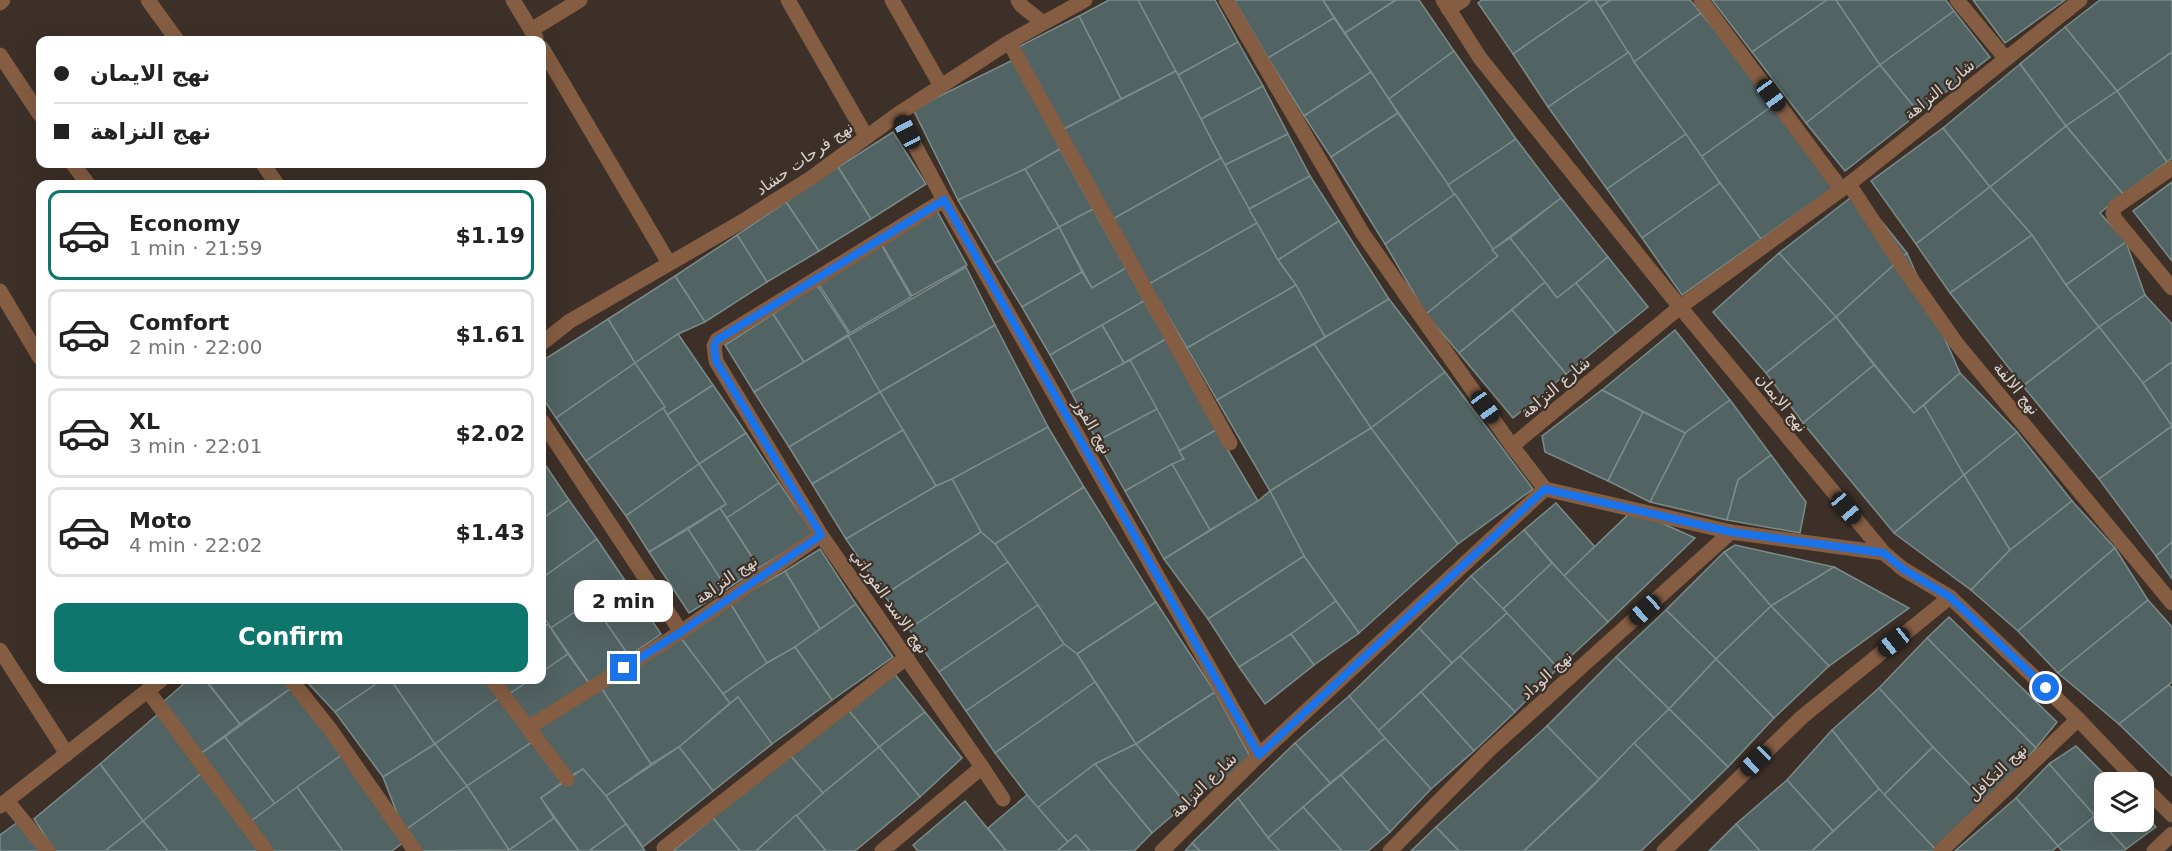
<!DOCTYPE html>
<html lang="en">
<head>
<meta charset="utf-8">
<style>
  :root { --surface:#fff; --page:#f6f6f6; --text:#222; --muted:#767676; --line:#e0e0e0; --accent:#0f766e }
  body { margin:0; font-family:"DejaVu Sans","Noto Naskh Arabic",sans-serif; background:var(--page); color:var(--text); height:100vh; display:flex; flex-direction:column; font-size:22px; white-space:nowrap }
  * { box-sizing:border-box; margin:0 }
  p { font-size:20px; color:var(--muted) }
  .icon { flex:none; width:33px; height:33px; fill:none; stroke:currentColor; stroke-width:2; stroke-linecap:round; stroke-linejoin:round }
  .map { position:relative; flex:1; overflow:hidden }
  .side { position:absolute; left:36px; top:180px; width:510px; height:504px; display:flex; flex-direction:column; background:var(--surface); border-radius:12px; box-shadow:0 6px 24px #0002 }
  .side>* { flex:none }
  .hud { position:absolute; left:36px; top:36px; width:510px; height:132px; border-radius:12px; box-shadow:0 6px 24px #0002; display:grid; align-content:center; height:132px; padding:0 18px; background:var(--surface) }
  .fabs { position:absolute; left:2094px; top:772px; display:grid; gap:12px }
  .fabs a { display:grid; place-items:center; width:60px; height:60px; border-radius:12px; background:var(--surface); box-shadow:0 6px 24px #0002; font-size:30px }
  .end { position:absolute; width:27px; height:27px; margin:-14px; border:8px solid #1a73e8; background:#fff; box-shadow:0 0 0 3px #fff }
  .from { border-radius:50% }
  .bubble { position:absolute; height:42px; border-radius:12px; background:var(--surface); box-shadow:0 6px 24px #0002; font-size:20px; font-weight:800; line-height:42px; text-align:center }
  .car { position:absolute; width:18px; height:36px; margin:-18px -9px; border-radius:8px; box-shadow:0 0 4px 2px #0007; background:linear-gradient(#222 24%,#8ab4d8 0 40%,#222 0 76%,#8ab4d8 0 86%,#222 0) }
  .hud b { display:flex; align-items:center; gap:21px; height:57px; font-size:22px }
  .hud b+b { border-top:2px solid var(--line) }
  .hud i { width:15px; height:15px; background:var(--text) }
  ul { padding:10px 0 0; list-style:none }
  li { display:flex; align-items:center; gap:18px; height:90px; margin:0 12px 9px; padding:0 6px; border:3px solid var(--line); border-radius:12px }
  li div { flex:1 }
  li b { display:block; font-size:22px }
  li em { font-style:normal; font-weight:800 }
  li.active { border-color:var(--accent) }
  li>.icon { width:54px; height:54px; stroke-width:1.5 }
  .primary-button { display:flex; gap:12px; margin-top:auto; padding:12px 18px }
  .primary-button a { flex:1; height:69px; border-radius:12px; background:var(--accent); color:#fff; font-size:24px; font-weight:800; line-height:69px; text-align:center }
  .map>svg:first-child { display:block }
</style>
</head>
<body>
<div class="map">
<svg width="2172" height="851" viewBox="0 0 2172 851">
  <rect width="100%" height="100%" fill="#3c3028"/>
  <g fill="#516362" stroke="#7a8c8b" stroke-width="1.5">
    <polygon points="1109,0 1138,0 1176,71 1121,99 1079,16"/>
    <polygon points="1138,0 1215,0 1238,42 1178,75"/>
    <polygon points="1234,0 1323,0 1334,18 1268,58"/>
    <polygon points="1323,0 1396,0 1345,33"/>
    <polygon points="1396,0 1419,0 1454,51 1389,99 1345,33"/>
    <polygon points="1482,0 1591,0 1513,54 1478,3"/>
    <polygon points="1591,0 1595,0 1629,52 1548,107 1513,54"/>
    <polygon points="1595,0 1611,0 1600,7"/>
    <polygon points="1611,0 1690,0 1701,13 1634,62 1600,7"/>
    <polygon points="1712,0 1827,0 1752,52"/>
    <polygon points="1827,0 1836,0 1880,65 1806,123 1752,52"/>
    <polygon points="1836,0 1946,0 1954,11 1880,65"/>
    <polygon points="1973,0 2065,0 2005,43"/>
    <polygon points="2100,0 2172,0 2172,52 2117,91 2065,27"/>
    <polygon points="1954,11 1990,57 1919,113 1880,65"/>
    <polygon points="1701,13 1775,104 1701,157 1634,62"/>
    <polygon points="1079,16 1121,99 1064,129 1018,47"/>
    <polygon points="1334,18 1371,72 1304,116 1268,58"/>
    <polygon points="2065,27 2117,91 2066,126 2020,64"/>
    <polygon points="1238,42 1263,86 1201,119 1178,75"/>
    <polygon points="1454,51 1516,139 1448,185 1389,99"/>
    <polygon points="1629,52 1634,62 1686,134 1607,189 1548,107"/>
    <polygon points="2172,52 2172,158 2167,162 2117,91"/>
    <polygon points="1015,59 1060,149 1025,169 958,200 913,109"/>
    <polygon points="2020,64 2066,126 1990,187 1943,128"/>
    <polygon points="1880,65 1919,113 1845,171 1806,123"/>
    <polygon points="1176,71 1221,158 1113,219 1064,129"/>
    <polygon points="1371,72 1398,113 1331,157 1304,116"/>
    <polygon points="1263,86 1288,134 1225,165 1201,119"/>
    <polygon points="2117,91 2167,162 2123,194 2066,126"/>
    <polygon points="1775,104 1834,187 1761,239 1701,157"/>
    <polygon points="1398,113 1455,194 1385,244 1331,157"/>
    <polygon points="2066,126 2123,194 2100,213 2126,242 2066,285 2032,235 1990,187"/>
    <polygon points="1943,128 1990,187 1916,244 1871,181"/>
    <polygon points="893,132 926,184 871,219 838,167"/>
    <polygon points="1288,134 1310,176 1249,209 1225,165"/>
    <polygon points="1686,134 1720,183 1642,238 1607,189"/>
    <polygon points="1516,139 1561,198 1492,250 1448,185"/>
    <polygon points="1060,149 1093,209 1059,227 1025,169"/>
    <polygon points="1221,158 1257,223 1149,284 1113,219"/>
    <polygon points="838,167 871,219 819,251 786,202"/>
    <polygon points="1025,169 1059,227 995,263 958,200"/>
    <polygon points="1310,176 1339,221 1278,260 1249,209"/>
    <polygon points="2172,182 2172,261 2133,211"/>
    <polygon points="1720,183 1761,239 1682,295 1642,238"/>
    <polygon points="1990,187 2032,235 1950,293 1916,244"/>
    <polygon points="1858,192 1907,253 1836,317 1779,253"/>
    <polygon points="1455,194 1498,256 1426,314 1385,244"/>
    <polygon points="1561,198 1608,257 1557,298 1510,238"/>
    <polygon points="786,202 819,251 767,282 737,235"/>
    <polygon points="1093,209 1126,268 1092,288 1059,227"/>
    <polygon points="937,211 967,265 912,296 881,243"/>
    <polygon points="1339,221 1389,299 1325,337 1296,285 1278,260"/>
    <polygon points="1257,223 1278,260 1296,285 1187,348 1149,284"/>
    <polygon points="1059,227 1082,272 1022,307 995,263"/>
    <polygon points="737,235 767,282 705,322 675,276"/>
    <polygon points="2032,235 2066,285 2099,327 2023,386 1950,293"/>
    <polygon points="1510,238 1545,282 1459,353 1426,314 1498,256 1492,250"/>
    <polygon points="2126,242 2145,295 2099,327 2066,285"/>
    <polygon points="881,244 911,297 850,333 818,283"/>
    <polygon points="1779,253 1836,317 1766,373 1713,312"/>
    <polygon points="1907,253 1960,373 1914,413 1836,317"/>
    <polygon points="1608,257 1648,307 1616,333 1576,283"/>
    <polygon points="966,267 995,325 880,392 848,336"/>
    <polygon points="1126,268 1144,301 1050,355 1022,307 1082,272 1092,288"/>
    <polygon points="675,276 705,322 678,334 635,363 608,319"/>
    <polygon points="1545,282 1557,298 1576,283 1616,333 1566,374 1512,310"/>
    <polygon points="817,285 849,334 804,362 773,314"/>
    <polygon points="1296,285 1325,337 1217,400 1187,348"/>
    <polygon points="2145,295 2172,324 2172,362 2143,383 2099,327"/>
    <polygon points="1389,299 1445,372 1371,428 1314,344"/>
    <polygon points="1144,301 1166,339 1124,363 1102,325"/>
    <polygon points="1512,310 1566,374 1513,418 1459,353"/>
    <polygon points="773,314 804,362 754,392 725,345"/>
    <polygon points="1836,317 1874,365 1803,423 1766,373"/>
    <polygon points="608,319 635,363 556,418 542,397 542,361"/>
    <polygon points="995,325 1048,427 952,479 936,486 880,392"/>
    <polygon points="1102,325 1124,363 1071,392 1050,355"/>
    <polygon points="2099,327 2143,383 2172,426 2099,479 2023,386"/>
    <polygon points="1675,330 1730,400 1685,433 1602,390"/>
    <polygon points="678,334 713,385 667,415 663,408 665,407 635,363"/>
    <polygon points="848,336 880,392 789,447 754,392"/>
    <polygon points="1166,339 1216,430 1179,451 1130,360"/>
    <polygon points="1314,344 1371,428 1270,491 1217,400"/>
    <polygon points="1130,360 1157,409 1097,441 1071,392"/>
    <polygon points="2172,362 2172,426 2143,383"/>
    <polygon points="635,363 665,407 586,461 556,418"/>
    <polygon points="1874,365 1914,413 1924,405 1964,475 1894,533 1803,423"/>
    <polygon points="1445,372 1533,489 1458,544 1371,428"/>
    <polygon points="1960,373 2017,432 1964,475 1924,405"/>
    <polygon points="713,385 746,433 699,464 667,415"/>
    <polygon points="1602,390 1643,412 1608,481 1545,452 1542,436"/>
    <polygon points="880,392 903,430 812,484 789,447"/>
    <polygon points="1730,400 1771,455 1738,480 1727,520 1650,502 1685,433"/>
    <polygon points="663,408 699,464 626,516 586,461"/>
    <polygon points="1157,409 1184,459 1125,491 1097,441"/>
    <polygon points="1643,412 1685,433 1650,502 1608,481"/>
    <polygon points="2172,426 2172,542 2156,556 2099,479"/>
    <polygon points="1048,427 1084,487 995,544 981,532 952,479"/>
    <polygon points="1371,428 1458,544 1359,633 1304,556 1270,491"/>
    <polygon points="903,430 936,486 846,539 812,484"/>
    <polygon points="1216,430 1258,501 1210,530 1172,464 1184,459 1179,451"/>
    <polygon points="2017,432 2072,501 2010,550 1964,475"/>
    <polygon points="746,433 779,483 727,518 720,508 726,504 699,464"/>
    <polygon points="1771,455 1806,502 1800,533 1727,520 1738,480"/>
    <polygon points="542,460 569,500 542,519"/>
    <polygon points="699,464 726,504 649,552 626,516"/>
    <polygon points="1172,464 1210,530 1164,559 1125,491"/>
    <polygon points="1964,475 2010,550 1971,590 1894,533"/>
    <polygon points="952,479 981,532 884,595 846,539 936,486"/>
    <polygon points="779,483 814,534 759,568 727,518"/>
    <polygon points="1084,487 1156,602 1077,654 1064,644 995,544"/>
    <polygon points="1270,491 1304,556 1208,619 1164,559 1258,501"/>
    <polygon points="569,500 597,539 542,578 542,519"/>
    <polygon points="2072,501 2115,548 2018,631 1971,590 2010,550"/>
    <polygon points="1556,503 1595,547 1564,576 1524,530"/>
    <polygon points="720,508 759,568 727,589 688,529"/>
    <polygon points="1633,510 1695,538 1608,622 1564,576"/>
    <polygon points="688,529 727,589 689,613 649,552"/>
    <polygon points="1524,530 1552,563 1503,609 1471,576"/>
    <polygon points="981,532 995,544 1008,562 909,629 884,595"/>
    <polygon points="597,539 624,579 551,628 542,615 542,578"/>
    <polygon points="2172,542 2172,579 2156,556"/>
    <polygon points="1735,545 1834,567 1771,606 1724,552"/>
    <polygon points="2115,548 2148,600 2058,673 2018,631"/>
    <polygon points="820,549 856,604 820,629 785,571"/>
    <polygon points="1724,552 1771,606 1716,659 1666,610"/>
    <polygon points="1304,556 1336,601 1291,634 1239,667 1208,619"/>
    <polygon points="1008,562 1038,605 939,672 909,629"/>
    <polygon points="1552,563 1608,622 1558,668 1503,609"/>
    <polygon points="1834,567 1909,608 1829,666 1771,606"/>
    <polygon points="785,571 820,629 795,647 767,663 730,603"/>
    <polygon points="1471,576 1507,613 1452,663 1419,628"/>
    <polygon points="624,579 661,634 629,656 591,601"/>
    <polygon points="2148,600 2172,627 2172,682 2119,724 2058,673"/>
    <polygon points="591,601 629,656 589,683 551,628"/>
    <polygon points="1336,601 1359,633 1314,665 1291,634"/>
    <polygon points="1156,602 1215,692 1136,744 1077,654"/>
    <polygon points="730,603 767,663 723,694 680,637"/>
    <polygon points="856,604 893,657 832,700 795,647"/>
    <polygon points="1038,605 1064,644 966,711 939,672"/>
    <polygon points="1771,606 1829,666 1774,718 1716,659"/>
    <polygon points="1666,610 1716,659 1669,709 1616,657"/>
    <polygon points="1507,613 1558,668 1515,712 1460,656"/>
    <polygon points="1949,617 2057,722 2036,748 1927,638"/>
    <polygon points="548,624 568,654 542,672 542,628"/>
    <polygon points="1419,628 1452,663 1378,731 1349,696"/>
    <polygon points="1291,634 1314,665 1265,704 1239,667"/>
    <polygon points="680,637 730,703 679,747 651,764 600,686"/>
    <polygon points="1927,638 2036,748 1987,803 1933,747 1879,688"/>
    <polygon points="1064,644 1077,654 1095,682 995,753 966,711"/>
    <polygon points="795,647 832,700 772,744 738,697 730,703 723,694 767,663"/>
    <polygon points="568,654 589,683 530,724 509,694 530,680 542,680 542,672"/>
    <polygon points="1460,656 1515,712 1474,751 1421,692"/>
    <polygon points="1616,657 1669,709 1599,779 1547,726"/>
    <polygon points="1716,659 1774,718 1728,767 1669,709"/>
    <polygon points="893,672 925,712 879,747 845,706"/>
    <polygon points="188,680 205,680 240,724 196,757 161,704"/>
    <polygon points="206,680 288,680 294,686 240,724"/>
    <polygon points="305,680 382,680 335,712"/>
    <polygon points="382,680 391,680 435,744 383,777 335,712"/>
    <polygon points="391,680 489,680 502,697 435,744"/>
    <polygon points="500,680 530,680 509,694"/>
    <polygon points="1095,682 1136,744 1095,764 1037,808 995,753"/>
    <polygon points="2169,685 2172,688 2172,776 2119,724"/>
    <polygon points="294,686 343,754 275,804 225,737"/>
    <polygon points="600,686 651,764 606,796 583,769 567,778 532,731"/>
    <polygon points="1879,688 1933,747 1884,795 1832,730"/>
    <polygon points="1215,692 1252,760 1186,804 1136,744"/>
    <polygon points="1421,692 1474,751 1431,789 1378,731"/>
    <polygon points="503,695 535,740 467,786 435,744"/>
    <polygon points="1349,696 1385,738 1330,783 1295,743"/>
    <polygon points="738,697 772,744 713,791 679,747"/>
    <polygon points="845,706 879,747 823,793 789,754"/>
    <polygon points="1669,709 1728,767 1692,802 1634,743"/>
    <polygon points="925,712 962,758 920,797 879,747"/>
    <polygon points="158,714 203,772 143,821 100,764"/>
    <polygon points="1547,726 1599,779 1524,851 1459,851 1436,827"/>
    <polygon points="1832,730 1879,789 1833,831 1787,780"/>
    <polygon points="225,737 275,804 247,824 196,757"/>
    <polygon points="1385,738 1431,789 1390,832 1341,775"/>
    <polygon points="535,740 565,780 541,798 554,818 509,850 467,786"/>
    <polygon points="1295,743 1330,783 1268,838 1238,798"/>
    <polygon points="1634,743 1692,802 1641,851 1524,851 1592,787"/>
    <polygon points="435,744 467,786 404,831 383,777"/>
    <polygon points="1136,744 1186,804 1152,833 1095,764"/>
    <polygon points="2076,746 2113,783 2104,783 2104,807 2095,816 2049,764"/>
    <polygon points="679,747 713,791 643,847 606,796"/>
    <polygon points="879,747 920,797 855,851 826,851 796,815"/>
    <polygon points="1933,747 1987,803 1937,851 1884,795"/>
    <polygon points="343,754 405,841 392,851 343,851 297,787"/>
    <polygon points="789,754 823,793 756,851 740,851 713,818"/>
    <polygon points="100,764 143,821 105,851 55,851 34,819"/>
    <polygon points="1095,764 1152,833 1134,851 1090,851 1076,835 1068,842 1037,808"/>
    <polygon points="2049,764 2095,816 2058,846 2016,798"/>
    <polygon points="583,769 606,796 626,824 589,851 579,851 541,798"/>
    <polygon points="203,772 263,851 168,851 143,821"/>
    <polygon points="1341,775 1390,832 1368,851 1342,851 1303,807"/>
    <polygon points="1787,780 1833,831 1812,851 1760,851 1736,824"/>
    <polygon points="467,786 509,850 418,851 404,831"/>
    <polygon points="297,787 343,851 268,851 247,824"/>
    <polygon points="1879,789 1937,851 1812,851"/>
    <polygon points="1027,795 1068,842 1057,851 1006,851 988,828"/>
    <polygon points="1238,798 1268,838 1281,851 1200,851 1192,843"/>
    <polygon points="2016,798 2058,846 2052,851 1955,851"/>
    <polygon points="965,801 1006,851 918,851 913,845"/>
    <polygon points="1303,807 1342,851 1280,851 1268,838"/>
    <polygon points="2104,807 2104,822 2144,822 2144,814 2156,827 2126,849 2095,816"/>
    <polygon points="796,815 826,851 756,851"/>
    <polygon points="2095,816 2126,849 2124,851 2062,851 2058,846"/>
    <polygon points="554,818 579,851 507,851 509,850"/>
    <polygon points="713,818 740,851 673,851"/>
    <polygon points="143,821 168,851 105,851"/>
    <polygon points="18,822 41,851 0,851 0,835"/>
    <polygon points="626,824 645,851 589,851"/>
    <polygon points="1736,824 1760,851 1709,851"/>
    <polygon points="1436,827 1459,851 1411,851"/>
    <polygon points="1076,835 1090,851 1057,851"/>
    <polygon points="1192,843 1200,851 1185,851"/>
  </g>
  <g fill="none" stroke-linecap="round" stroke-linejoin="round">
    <g stroke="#845d42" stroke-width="15">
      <polyline points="148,0 177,40"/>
      <polyline points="513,0 536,38"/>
      <polyline points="788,0 866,136"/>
      <polyline points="892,0 941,86"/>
      <polyline points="1018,0 1022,6 1042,22"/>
      <polyline points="1226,0 1363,234 1512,446"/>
      <polyline points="1443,0 1480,58 1680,307 1884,553 1903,569 1950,597 2078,719 2139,783"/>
      <polyline points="1701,0 1841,189"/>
      <polyline points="1957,0 2006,59"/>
      <polyline points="0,3 3,0"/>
      <polyline points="1448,9 1463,0"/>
      <polyline points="531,30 580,0"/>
      <polyline points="1009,42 1230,443"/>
      <polyline points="542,48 669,263"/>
      <polyline points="0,55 40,115"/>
      <polyline points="898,114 944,200 1259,755"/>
      <polyline points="73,164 88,184"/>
      <polyline points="263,164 277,184"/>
      <polyline points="2172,168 2115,207 2113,213 2115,219 2172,288"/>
      <polyline points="1849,184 1903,267 1957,344 2172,603"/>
      <polyline points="0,291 40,358"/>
      <polyline points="542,421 681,632"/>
      <polyline points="1545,489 1731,532 1884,553"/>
      <polyline points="0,650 67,754"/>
      <polyline points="291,680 330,729 415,851"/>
      <polyline points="492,680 567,779"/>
      <polyline points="148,691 266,851"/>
      <polyline points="528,728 681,632 821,535"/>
      <polyline points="982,767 1003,799"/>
      <polyline points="2144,787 2172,815"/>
      <polyline points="7,801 48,851"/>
      <polyline points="664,848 907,657"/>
      <polyline points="882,851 982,767 821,535 716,361 714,346 717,340 944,200"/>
      <polyline points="1162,851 1259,755 1545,489 1512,446 1680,307 1849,184 2080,0"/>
      <polyline points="1390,851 1489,750 1731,532"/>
      <polyline points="1664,851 1802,717 1950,597"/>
      <polyline points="1941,851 2078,719"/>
      <polyline points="2154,851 2172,834"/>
    </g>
    <g stroke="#845d42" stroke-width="15">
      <polyline points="542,343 570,321 743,221 811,178 898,114 1009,42 1085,0"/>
      <polyline points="0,806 161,680"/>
    </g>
  </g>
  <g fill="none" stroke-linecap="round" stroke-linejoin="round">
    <polyline stroke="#1a73e8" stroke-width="8" points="624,668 681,632 821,535 716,361 714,346 717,340 944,200 1259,755 1545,489 1731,532 1884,553 1903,569 1950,597 2046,688"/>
  </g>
  <g text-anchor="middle" stroke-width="4.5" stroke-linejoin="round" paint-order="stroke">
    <g font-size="16" fill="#d8d1cc" stroke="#3c3028">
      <text transform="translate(1939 89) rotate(-39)" y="6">شارع النزاهة</text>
      <text transform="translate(804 158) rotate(-35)" y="6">نهج فرحات حشاد</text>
      <text transform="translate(1555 387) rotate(-40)" y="6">شارع النزاهة</text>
      <text transform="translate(2017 388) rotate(51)" y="6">نهج الالفة</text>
      <text transform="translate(1782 402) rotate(51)" y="6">نهج الايمان</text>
      <text transform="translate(1093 426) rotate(60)" y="6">نهج الفوز</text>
      <text transform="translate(726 579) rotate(-35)" y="6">نهج النزاهة</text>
      <text transform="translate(890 601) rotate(55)" y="6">نهج الاسد الفوراتي</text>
      <text transform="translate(1546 675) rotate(-42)" y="6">نهج الوداد</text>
      <text transform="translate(1997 772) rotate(-44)" y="6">نهج التكافل</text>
      <text transform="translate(1203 785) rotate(-44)" y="6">شارع النزاهة</text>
    </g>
  </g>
</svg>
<div class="fabs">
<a><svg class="icon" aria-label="layers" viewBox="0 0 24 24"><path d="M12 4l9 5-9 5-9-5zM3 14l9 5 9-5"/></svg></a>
</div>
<i class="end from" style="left:2046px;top:688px"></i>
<i class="end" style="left:624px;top:668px"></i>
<div class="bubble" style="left:574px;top:580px;width:99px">2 min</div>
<i class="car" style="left:1771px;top:95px;rotate:144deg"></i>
<i class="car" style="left:907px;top:132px;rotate:332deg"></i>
<i class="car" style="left:1485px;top:407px;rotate:145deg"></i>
<i class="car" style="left:1846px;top:508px;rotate:140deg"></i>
<i class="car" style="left:1645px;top:610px;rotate:228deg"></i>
<i class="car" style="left:1894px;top:642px;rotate:231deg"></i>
<i class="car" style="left:1756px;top:761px;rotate:226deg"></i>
<div class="hud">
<b><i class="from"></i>نهج الايمان</b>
<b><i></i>نهج النزاهة</b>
</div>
<section class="side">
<ul>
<li class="active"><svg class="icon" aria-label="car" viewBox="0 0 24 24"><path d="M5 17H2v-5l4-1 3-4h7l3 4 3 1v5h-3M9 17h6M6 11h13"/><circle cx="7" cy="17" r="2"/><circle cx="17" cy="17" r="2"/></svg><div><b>Economy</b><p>1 min · 21:59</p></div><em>$1.19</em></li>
<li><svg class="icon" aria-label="car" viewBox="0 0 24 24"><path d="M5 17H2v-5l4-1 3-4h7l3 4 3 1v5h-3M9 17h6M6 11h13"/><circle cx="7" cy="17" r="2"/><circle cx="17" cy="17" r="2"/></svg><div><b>Comfort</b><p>2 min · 22:00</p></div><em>$1.61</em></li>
<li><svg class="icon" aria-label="car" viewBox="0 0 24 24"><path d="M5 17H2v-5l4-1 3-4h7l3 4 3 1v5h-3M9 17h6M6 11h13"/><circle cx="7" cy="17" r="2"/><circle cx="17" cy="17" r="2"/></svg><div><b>XL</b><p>3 min · 22:01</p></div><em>$2.02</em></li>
<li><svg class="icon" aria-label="car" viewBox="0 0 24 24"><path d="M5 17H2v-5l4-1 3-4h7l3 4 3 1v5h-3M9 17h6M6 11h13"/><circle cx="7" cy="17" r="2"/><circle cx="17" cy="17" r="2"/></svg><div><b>Moto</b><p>4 min · 22:02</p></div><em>$1.43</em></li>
</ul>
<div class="primary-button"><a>Confirm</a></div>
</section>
</div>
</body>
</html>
